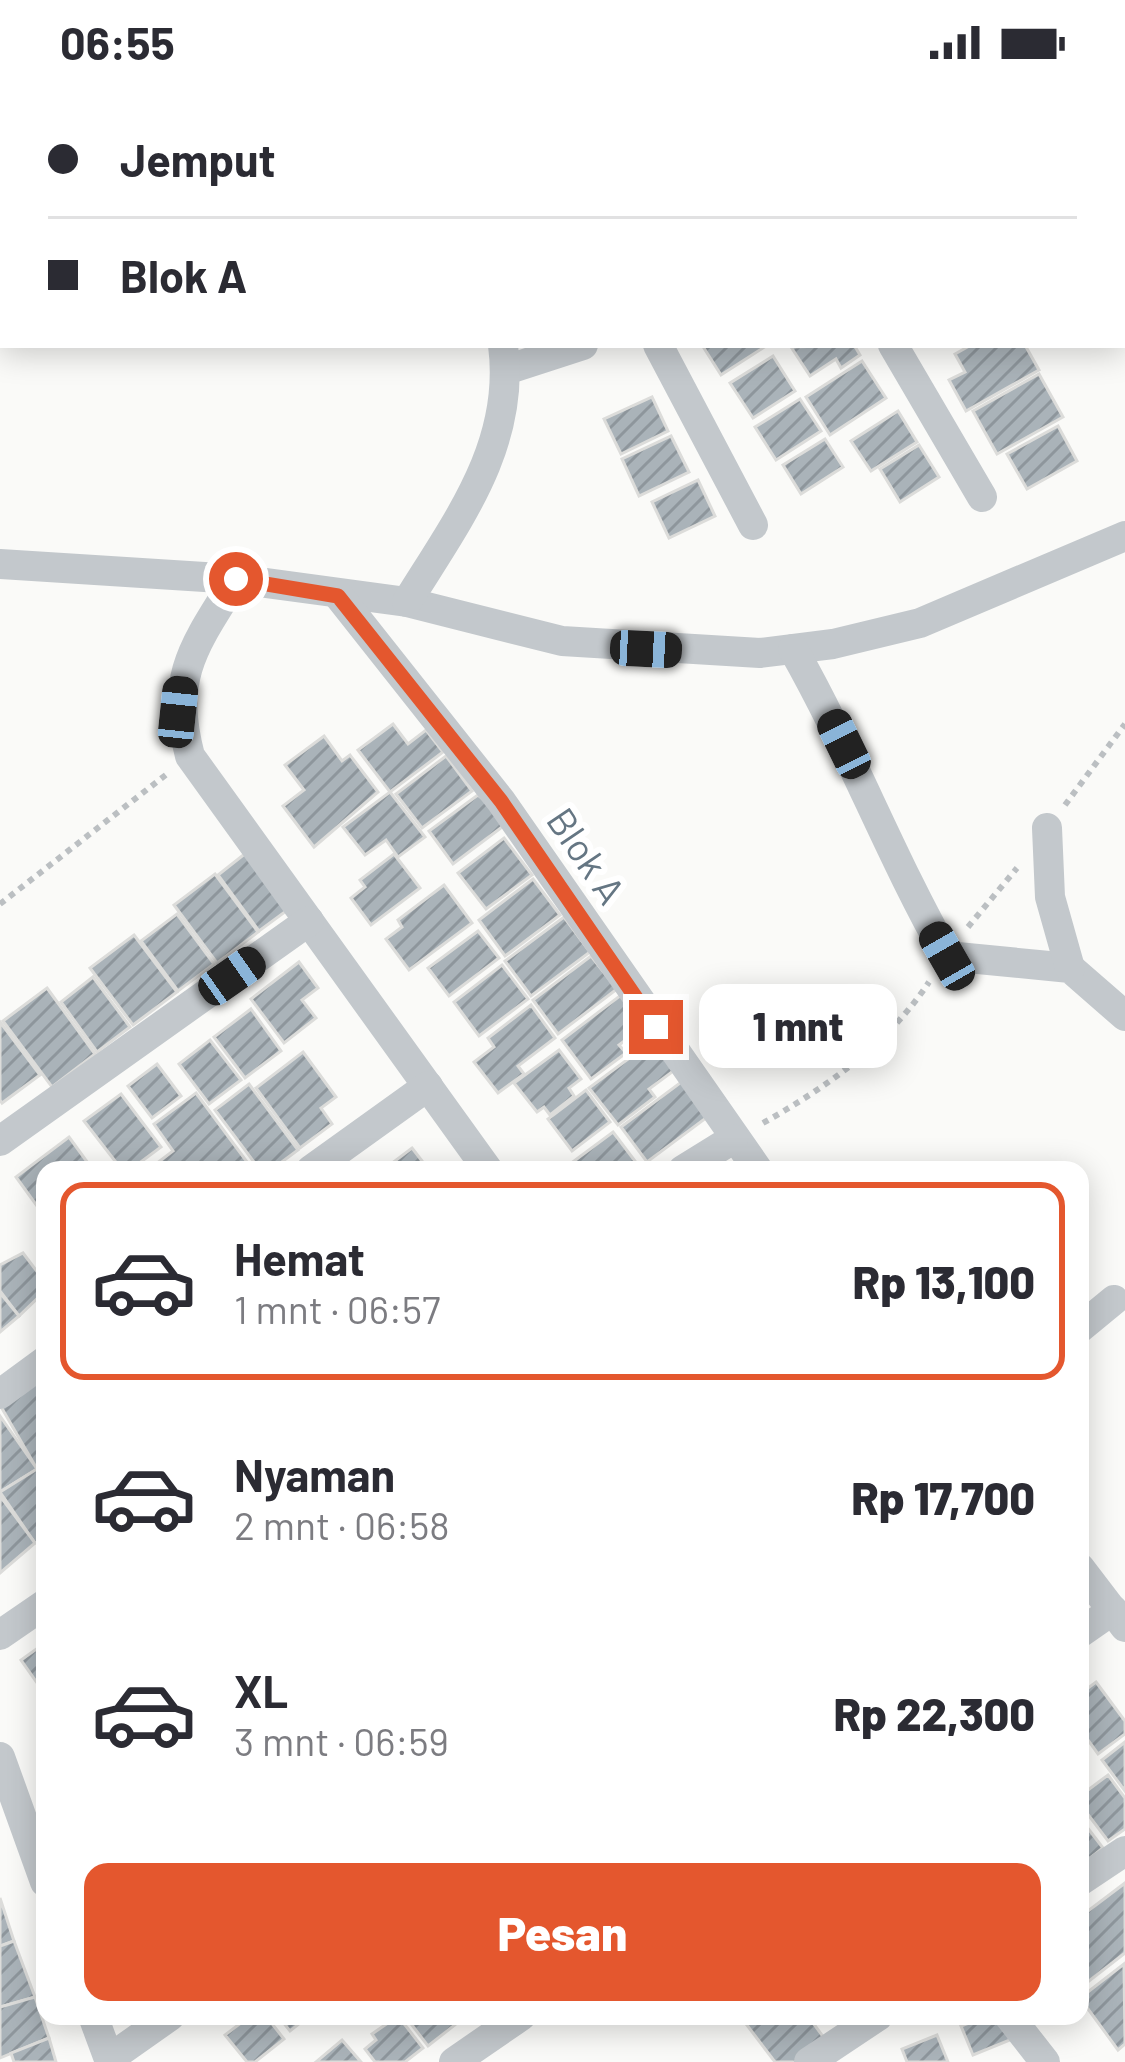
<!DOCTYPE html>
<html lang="id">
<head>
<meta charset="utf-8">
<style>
  :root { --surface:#fff; --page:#f2f2f3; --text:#2b2b33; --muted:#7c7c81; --line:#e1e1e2; --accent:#e4572e }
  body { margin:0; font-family:Barlow,sans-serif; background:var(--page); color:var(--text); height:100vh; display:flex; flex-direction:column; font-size:45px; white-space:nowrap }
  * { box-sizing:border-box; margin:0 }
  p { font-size:39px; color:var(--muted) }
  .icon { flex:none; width:66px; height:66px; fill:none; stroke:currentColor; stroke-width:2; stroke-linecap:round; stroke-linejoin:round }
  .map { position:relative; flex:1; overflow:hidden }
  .sheet { position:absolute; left:36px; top:1077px; width:1053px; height:864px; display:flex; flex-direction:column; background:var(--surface); border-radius:24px; box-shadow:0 6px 30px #0003 }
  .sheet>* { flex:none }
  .top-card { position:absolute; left:0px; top:0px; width:1125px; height:264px; box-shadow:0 6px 30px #0003; display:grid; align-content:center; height:264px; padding:0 48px; background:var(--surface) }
  .end { position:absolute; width:54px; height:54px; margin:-27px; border:15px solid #e4572e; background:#fff; box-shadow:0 0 0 6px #fff }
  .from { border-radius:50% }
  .bubble { position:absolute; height:84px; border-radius:24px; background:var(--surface); box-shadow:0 6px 30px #0003; font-size:39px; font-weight:800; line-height:84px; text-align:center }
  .car { position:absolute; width:36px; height:72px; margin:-36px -18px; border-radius:15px; box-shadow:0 0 9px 3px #0007; background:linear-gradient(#222 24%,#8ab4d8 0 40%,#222 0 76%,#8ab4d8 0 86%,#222 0) }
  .top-card b { display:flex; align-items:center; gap:42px; height:114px; font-size:45px }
  .top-card b+b { border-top:3px solid var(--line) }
  .top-card i { width:30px; height:30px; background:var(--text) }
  ul { padding:21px 0 0; list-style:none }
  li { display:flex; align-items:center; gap:36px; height:198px; margin:0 24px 18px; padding:0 24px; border:6px solid transparent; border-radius:24px }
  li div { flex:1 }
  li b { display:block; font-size:45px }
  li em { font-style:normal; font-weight:800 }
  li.current { border-color:var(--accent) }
  li>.icon { width:108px; height:108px; stroke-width:1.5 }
  .action { display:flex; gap:24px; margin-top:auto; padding:24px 48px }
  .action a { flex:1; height:138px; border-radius:24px; background:var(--accent); color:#fff; font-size:48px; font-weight:800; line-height:138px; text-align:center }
  .status { display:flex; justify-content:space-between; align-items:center; height:84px; padding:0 60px; background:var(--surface); direction:ltr }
  .status svg { height:33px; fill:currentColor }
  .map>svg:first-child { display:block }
</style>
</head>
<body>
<div class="status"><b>06:55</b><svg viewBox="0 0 49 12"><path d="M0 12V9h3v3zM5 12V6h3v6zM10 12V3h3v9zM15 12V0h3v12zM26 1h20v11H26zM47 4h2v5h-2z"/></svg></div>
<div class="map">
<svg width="1125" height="1978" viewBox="0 0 1125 1978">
  <defs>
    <pattern id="building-hatch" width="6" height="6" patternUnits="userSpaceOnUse" patternTransform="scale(3)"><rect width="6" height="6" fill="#aab3b9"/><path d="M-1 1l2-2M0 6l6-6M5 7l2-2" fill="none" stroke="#8e969c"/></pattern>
  </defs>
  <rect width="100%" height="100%" fill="#fafaf8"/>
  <g fill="url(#building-hatch)" stroke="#dcdcda" stroke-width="3">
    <polygon points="702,261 765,261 766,262 721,291"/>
    <polygon points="854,261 860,271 841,284 836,275 810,292 791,263"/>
    <polygon points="971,261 1025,261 1039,286 966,327 949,296 965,288 955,270"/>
    <polygon points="773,272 795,307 753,334 730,299"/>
    <polygon points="862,277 886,314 830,351 806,313"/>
    <polygon points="1039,290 1063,333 997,370 973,327"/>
    <polygon points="652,313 668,347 621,370 604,335"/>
    <polygon points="800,315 821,347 776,376 755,343"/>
    <polygon points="898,327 917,358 871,387 851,357"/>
    <polygon points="1058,342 1077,377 1027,405 1007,370"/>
    <polygon points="671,352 689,388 639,412 622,375"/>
    <polygon points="825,355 843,383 801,410 783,381"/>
    <polygon points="919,361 939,393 900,418 880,385"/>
    <polygon points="698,396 715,432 669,454 652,418"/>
    <polygon points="393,640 408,660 426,646 443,668 390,708 358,666"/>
    <polygon points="324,652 342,677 350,671 378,708 314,763 283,722 304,706 285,681"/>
    <polygon points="446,672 472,707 422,744 396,710"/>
    <polygon points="390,708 425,753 398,773 386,756 365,771 343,743"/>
    <polygon points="478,711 510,737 453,780 429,747"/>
    <polygon points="504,754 532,791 486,825 458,789"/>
    <polygon points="251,765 293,822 259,847 218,791"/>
    <polygon points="394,770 420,804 371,841 351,814 365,803 360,796"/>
    <polygon points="215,790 258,848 217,879 174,821"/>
    <polygon points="533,795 560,831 505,872 479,836"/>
    <polygon points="444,801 472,839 409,886 386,855 402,843 398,836"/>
    <polygon points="177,830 214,880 178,907 141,857"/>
    <polygon points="564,833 590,868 531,912 505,877"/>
    <polygon points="478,847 499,874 449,912 428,884"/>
    <polygon points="134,851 177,908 133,941 90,884"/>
    <polygon points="591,872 617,905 558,950 533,916"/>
    <polygon points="299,878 318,904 302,916 316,934 284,959 251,915"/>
    <polygon points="502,881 528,915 479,952 454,918"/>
    <polygon points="93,893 130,943 97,968 61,918"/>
    <polygon points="47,904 95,970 52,1003 3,937"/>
    <polygon points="625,908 648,939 619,961 626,969 591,995 562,956"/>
    <polygon points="531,921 555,954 518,982 524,990 498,1009 474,978 494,963 488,954"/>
    <polygon points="251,925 281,967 245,994 214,953"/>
    <polygon points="0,938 40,991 2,1019 0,1016"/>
    <polygon points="655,955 676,985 649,1005 655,1013 618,1041 589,1004"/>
    <polygon points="210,956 241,996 209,1020 179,980"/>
    <polygon points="559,966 581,995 569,1004 574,1012 550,1031 544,1023 537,1028 514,999"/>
    <polygon points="303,968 336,1013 321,1024 332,1040 300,1064 256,1004"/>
    <polygon points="157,980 181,1012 152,1034 128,1002"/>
    <polygon points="684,996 710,1031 647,1078 621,1043"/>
    <polygon points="249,1000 298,1066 271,1086 260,1086 215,1026"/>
    <polygon points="586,1006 610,1038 572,1067 548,1035"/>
    <polygon points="196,1009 253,1086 148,1086 173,1067 154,1040"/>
    <polygon points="121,1010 161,1063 130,1086 122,1086 84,1037"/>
    <polygon points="613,1048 638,1081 632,1086 575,1086 570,1080"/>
    <polygon points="69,1053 93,1086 45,1086 45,1133 16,1093"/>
    <polygon points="412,1064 429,1086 383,1086"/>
    <polygon points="23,1169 45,1198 45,1207 19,1232 0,1207 0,1181"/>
    <polygon points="0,1209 19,1232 0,1248"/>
    <polygon points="41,1294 45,1378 37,1385 0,1321"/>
    <polygon points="0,1332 37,1385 0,1408"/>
    <polygon points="37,1385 45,1396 45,1453 35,1459 0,1408"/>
    <polygon points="0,1412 35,1459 0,1489"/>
    <polygon points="45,1559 45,1610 21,1576"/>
    <polygon points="1096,1598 1125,1637 1125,1650 1098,1670 1080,1645 1080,1610"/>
    <polygon points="1125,1658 1125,1707 1102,1676"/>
    <polygon points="1108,1691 1125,1714 1125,1745 1108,1757 1080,1720 1080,1712"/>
    <polygon points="1080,1734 1103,1764 1080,1782"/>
    <polygon points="1125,1799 1125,1869 1080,1904 1080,1833"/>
    <polygon points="0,1814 14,1857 0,1862"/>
    <polygon points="14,1857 35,1913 0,1923 0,1862"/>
    <polygon points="1124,1880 1125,1960 1118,1966 1080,1914"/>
    <polygon points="35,1913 49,1954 0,1974 0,1923"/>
    <polygon points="250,1932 266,1932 284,1955 255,1978 247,1978 225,1951"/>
    <polygon points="278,1932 309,1932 290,1947"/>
    <polygon points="398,1932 423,1964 405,1978 375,1978 365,1965 376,1956 372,1950"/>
    <polygon points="405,1932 458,1932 461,1936 428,1962"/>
    <polygon points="740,1932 808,1932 827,1958 801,1978 775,1978"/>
    <polygon points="987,1932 1000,1932 1010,1956 973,1971 961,1942"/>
    <polygon points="937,1951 948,1978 907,1978 902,1965"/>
    <polygon points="49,1954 56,1978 14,1978 11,1969"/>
    <polygon points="342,1956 361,1978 316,1978"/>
  </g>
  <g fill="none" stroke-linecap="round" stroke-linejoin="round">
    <g stroke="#bbbfc2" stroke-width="6" stroke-dasharray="6 6" stroke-linecap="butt">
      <polyline points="1065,721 1125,640"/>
      <polyline points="0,820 167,690"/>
      <polyline points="968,843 1017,784"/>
      <path d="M763,1039C827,1003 888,960 929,898"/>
    </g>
    <g stroke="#c3c8cc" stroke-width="30">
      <polyline points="314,0 317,3"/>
      <polyline points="685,0 688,3"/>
      <polyline points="944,0 948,3"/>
      <polyline points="520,3 522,0"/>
      <polyline points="1122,133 1125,135"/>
      <polyline points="658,261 753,441"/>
      <polyline points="893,261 982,413"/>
      <polyline points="506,286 583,261"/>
      <polyline points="0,480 236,495 407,518 562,557 760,569 833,560 920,539 1125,452"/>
      <path d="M236,495C194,562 169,592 190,672L488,1086"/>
      <polyline points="338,511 501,717 758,1086"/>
      <path d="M407,518C457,437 516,361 503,261"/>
      <path d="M793,565C850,665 890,772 947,872L1070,884L1125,932"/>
      <polyline points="1047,744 1050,813 1070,884"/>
      <polyline points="0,1057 309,837"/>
      <polyline points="311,1086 428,1002"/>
      <polyline points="683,1086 733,1055"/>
      <polyline points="1080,1244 1114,1216"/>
      <polyline points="0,1310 45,1277"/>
      <polyline points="1080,1484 1125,1543"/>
      <polyline points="1080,1549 1113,1526"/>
      <polyline points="0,1551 45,1520"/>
      <polyline points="0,1673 45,1798"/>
      <polyline points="1080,1797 1125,1767"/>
      <polyline points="93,1932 110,1978"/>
      <polyline points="1009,1932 1045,1978"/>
      <polyline points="109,1975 170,1932"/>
      <polyline points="454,1978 521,1932"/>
      <polyline points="809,1978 878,1932"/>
    </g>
  </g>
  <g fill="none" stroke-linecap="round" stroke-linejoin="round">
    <polyline stroke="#e4572e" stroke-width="15" points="236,495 338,512 501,717 656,943"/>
  </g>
  <g text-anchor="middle" stroke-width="12" stroke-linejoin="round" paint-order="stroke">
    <g font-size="39" fill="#657683" stroke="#fff">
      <text transform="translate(586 772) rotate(56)" y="14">Blok A</text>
    </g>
  </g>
</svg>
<i class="end from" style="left:236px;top:495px"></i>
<i class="end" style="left:656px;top:943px"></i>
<div class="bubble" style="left:699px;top:900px;width:198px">1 mnt</div>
<i class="car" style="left:646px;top:565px;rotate:93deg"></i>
<i class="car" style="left:178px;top:628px;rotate:6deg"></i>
<i class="car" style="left:844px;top:660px;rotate:334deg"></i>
<i class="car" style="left:947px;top:872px;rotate:330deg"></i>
<i class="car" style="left:232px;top:892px;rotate:55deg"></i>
<div class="top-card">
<b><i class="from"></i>Jemput</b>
<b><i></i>Blok A</b>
</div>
<section class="sheet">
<ul>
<li class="current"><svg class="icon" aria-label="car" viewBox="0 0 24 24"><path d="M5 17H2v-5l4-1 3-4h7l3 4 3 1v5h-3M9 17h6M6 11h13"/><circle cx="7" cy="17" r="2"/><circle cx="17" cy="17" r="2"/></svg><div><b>Hemat</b><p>1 mnt · 06:57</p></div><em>Rp 13,100</em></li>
<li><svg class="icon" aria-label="car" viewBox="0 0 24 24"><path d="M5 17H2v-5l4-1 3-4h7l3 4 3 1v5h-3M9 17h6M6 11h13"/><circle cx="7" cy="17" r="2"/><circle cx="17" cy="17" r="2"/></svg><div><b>Nyaman</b><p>2 mnt · 06:58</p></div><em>Rp 17,700</em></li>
<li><svg class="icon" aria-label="car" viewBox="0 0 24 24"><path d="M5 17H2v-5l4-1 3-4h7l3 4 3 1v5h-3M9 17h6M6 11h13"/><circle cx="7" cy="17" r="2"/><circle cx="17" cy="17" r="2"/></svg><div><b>XL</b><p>3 mnt · 06:59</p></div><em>Rp 22,300</em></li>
</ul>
<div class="action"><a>Pesan</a></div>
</section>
</div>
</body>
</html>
